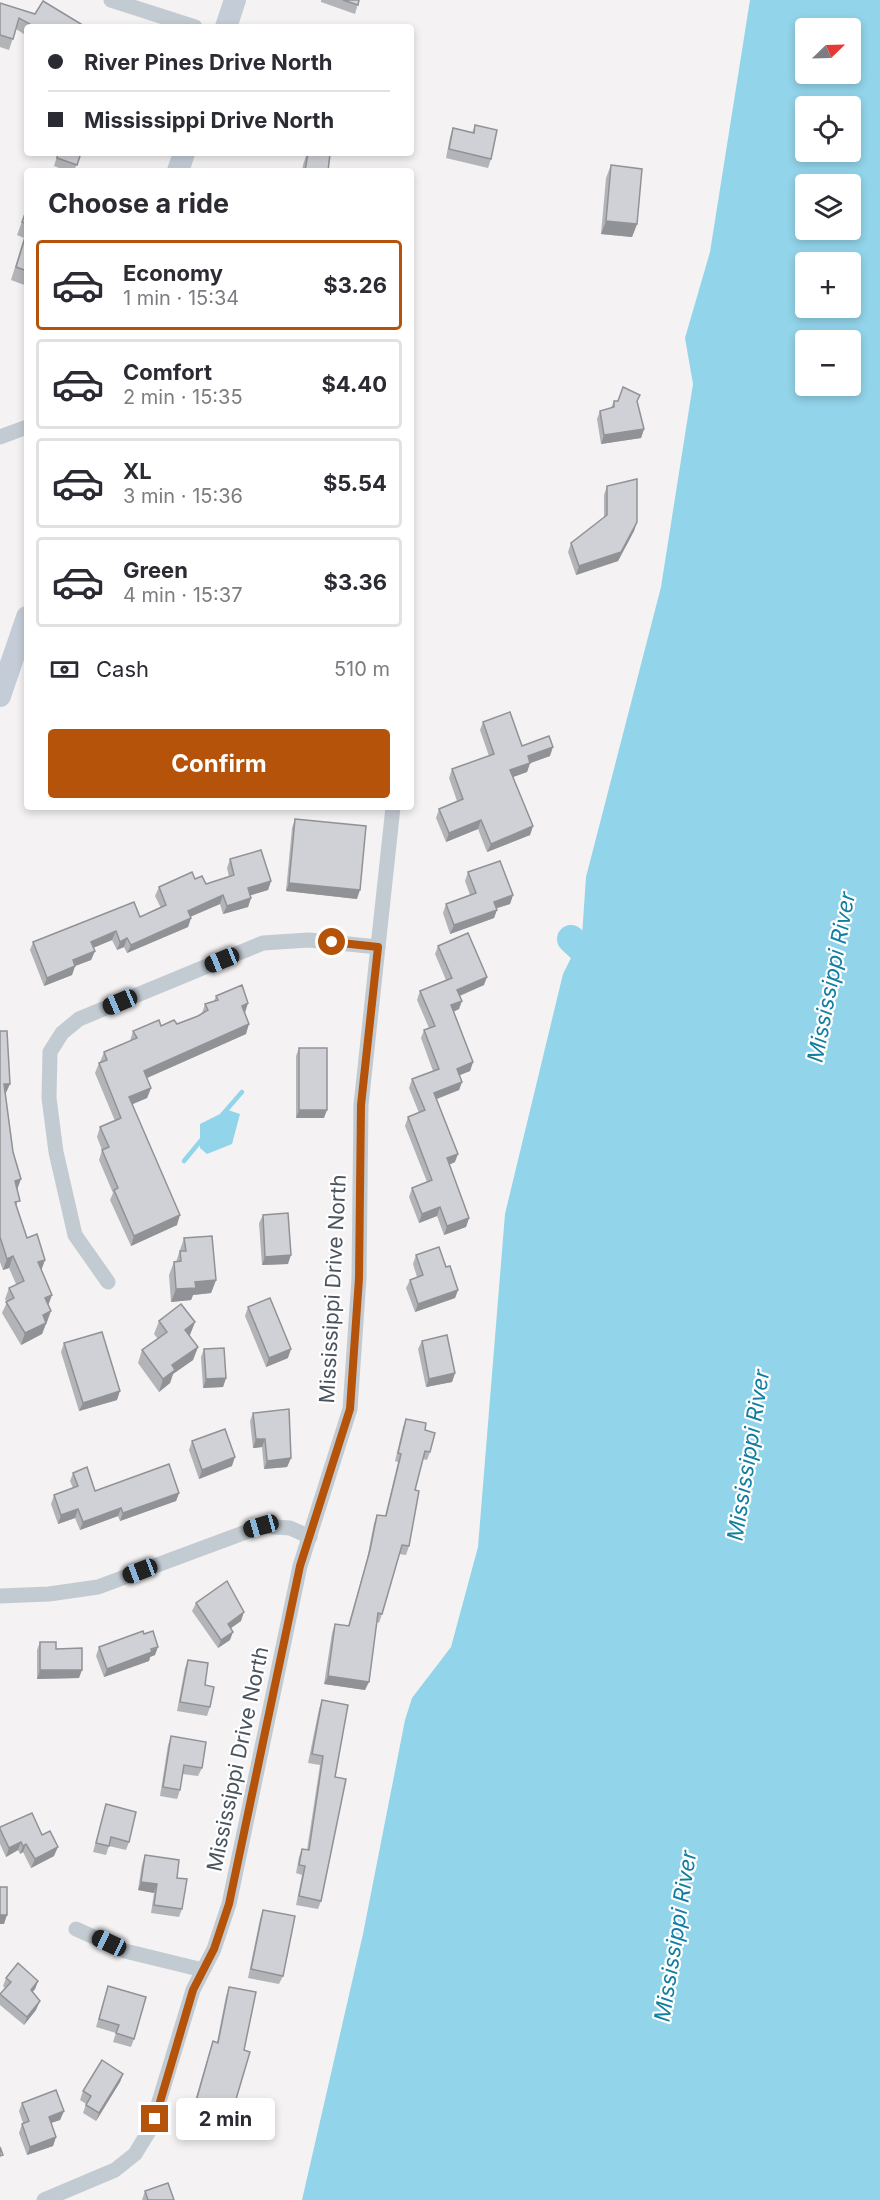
<!DOCTYPE html>
<html lang="en">
<head>
<meta charset="utf-8">
<style>
  :root { --surface:#fff; --page:#f2f2f3; --text:#2b2b33; --muted:#7c7c81; --line:#e1e1e2; --accent:#b45309 }
  body { margin:0; font-family:Inter,sans-serif; background:var(--page); color:var(--text); height:100vh; display:flex; flex-direction:column; font-size:22px; white-space:nowrap }
  * { box-sizing:border-box; margin:0 }
  p { font-size:20px; color:var(--muted) }
  .icon { flex:none; width:33px; height:33px; fill:none; stroke:currentColor; stroke-width:2; stroke-linecap:round; stroke-linejoin:round }
  .map { position:relative; flex:1; overflow:hidden }
  .details { position:absolute; left:24px; top:168px; width:390px; height:642px; display:flex; flex-direction:column; background:var(--surface); border-radius:6px; box-shadow:0 3px 9px #0003 }
  .details>* { flex:none }
  .hud { position:absolute; left:24px; top:24px; width:390px; height:132px; border-radius:6px; box-shadow:0 3px 9px #0003; display:grid; align-content:center; height:132px; padding:0 24px; background:var(--surface) }
  .needle { width:39px; rotate:67deg }
  .controls { position:absolute; left:795px; top:18px; display:grid; gap:12px }
  .controls a { display:grid; place-items:center; width:66px; height:66px; border-radius:6px; background:var(--surface); box-shadow:0 3px 9px #0003; font-size:30px }
  .end { position:absolute; width:27px; height:27px; margin:-14px; border:8px solid #b45309; background:#fff; box-shadow:0 0 0 3px #fff }
  .from { border-radius:50% }
  .bubble { position:absolute; height:42px; border-radius:6px; background:var(--surface); box-shadow:0 3px 9px #0003; font-size:20px; font-weight:700; line-height:42px; text-align:center }
  .car { position:absolute; width:18px; height:36px; margin:-18px -9px; border-radius:8px; box-shadow:0 0 4px 2px #0007; background:linear-gradient(#222 24%,#8ab4d8 0 40%,#222 0 76%,#8ab4d8 0 86%,#222 0) }
  .hud b { display:flex; align-items:center; gap:21px; height:57px; font-size:22px }
  .hud b+b { border-top:2px solid var(--line) }
  .hud i { width:15px; height:15px; background:var(--text) }
  ul { padding:0; list-style:none }
  li { display:flex; align-items:center; gap:18px; height:90px; margin:0 12px 9px; padding:0 12px; border:3px solid var(--line); border-radius:6px }
  li div { flex:1 }
  li b { display:block; font-size:22px }
  li em { font-style:normal; font-weight:700 }
  li.active { border-color:var(--accent) }
  li>.icon { width:54px; height:54px; stroke-width:1.5 }
  h2 { padding:0 24px; font-size:27px; line-height:72px }
  .pay { display:flex; align-items:center; gap:15px; height:66px; padding:0 24px; font-size:22px }
  .pay p { margin-inline-start:auto }
  .action { display:flex; gap:12px; margin-top:auto; padding:12px 24px }
  .action a { flex:1; height:69px; border-radius:6px; background:var(--accent); color:#fff; font-size:24px; font-weight:700; line-height:69px; text-align:center }
  .map>svg:first-child { display:block }
</style>
</head>
<body>
<div class="map">
<svg width="880" height="2200" viewBox="0 0 880 2200">
  <rect width="100%" height="100%" fill="#f4f2f2"/>
  <g fill="#92d4ea" fill-rule="evenodd">
    <path d="M750,0H880V2200H302L363,1934L405,1720L412,1698L451,1647L478,1547L505,1214L563,974L582,936L586,877L661,587L693,384L685,338L710,252ZM806,28H850V74H806ZM806,106H850V152H806ZM806,184H850V230H806ZM806,262H850V308H806ZM806,340H850V386H806Z"/>
    <polygon points="228,1110 240,1114 232,1144 207,1154 200,1148 200,1124"/>
  </g>
  <g fill="none" stroke-linecap="round" stroke-linejoin="round">
    <g stroke="#92d4ea" stroke-width="4.5">
      <polyline points="222,1115 242,1092"/>
      <polyline points="184,1161 203,1138"/>
    </g>
    <polyline stroke="#92d4ea" stroke-width="28" points="571,939 604,970"/>
    <g stroke="#c3cbd2" stroke-width="15">
      <polyline points="111,0 195,27"/>
      <polyline points="0,437 27,427"/>
      <polyline points="108,1282 75,1235 56,1152 49,1098 50,1052 62,1033 79,1019 263,943 309,940 378,947"/>
      <polyline points="0,1596 49,1594 98,1587 262,1526 290,1528 310,1537"/>
      <polyline points="76,1929 125,1951 203,1970"/>
      <polyline points="44,2200 115,2170 135,2154 151,2128 193,1990 214,1949 229,1904 300,1566 350,1409 359,1278 361,1105 393,807"/>
    </g>
    <g stroke="#c3ccd7" stroke-width="22">
      <polyline points="226,27 235,0"/>
      <polyline points="178,171 184,153"/>
      <polyline points="0,696 27,617"/>
    </g>
  </g>
  <g fill="#b2b4b8">
    <polygon points="321,0 359,0 355,14 321,2"/>
    <polygon points="0,3 80,27 27,27 27,36 16,29 9,50 0,47"/>
    <polygon points="475,125 491,159 488,168 446,158 450,137 453,128 472,133"/>
    <polygon points="58,153 81,153 74,171 67,171 54,166"/>
    <polygon points="307,153 328,171 302,171 303,165"/>
    <polygon points="611,165 637,224 632,237 601,234 606,178"/>
    <polygon points="26,211 27,211 27,286 11,280 24,238 17,235"/>
    <polygon points="640,395 637,402 644,429 641,438 601,444 597,419 600,411 611,408 614,401 618,401"/>
    <polygon points="607,486 637,522 634,531 618,561 576,575 568,552 571,543 604,518 604,495"/>
    <polygon points="483,722 522,746 550,756 530,763 527,772 513,777 533,826 530,835 487,852 478,829 446,842 436,818 439,809 457,801 449,778 452,769 489,756 480,730"/>
    <polygon points="295,819 357,899 286,891 292,828"/>
    <polygon points="230,859 271,881 268,890 250,895 251,898 248,907 223,914 220,904 190,917 191,918 188,927 127,953 124,947 117,950 112,940 93,948 95,951 91,960 75,966 72,975 44,986 30,950 33,942 140,917 161,908 155,896 159,887 195,879 206,884 229,877 227,868"/>
    <polygon points="468,872 513,895 510,904 497,908 494,918 450,934 443,913 446,904 470,895 465,881"/>
    <polygon points="438,946 484,985 460,996 459,1009 453,1012 473,1062 470,1071 459,1075 462,1082 459,1090 437,1099 455,1162 449,1165 469,1218 466,1227 444,1235 437,1216 419,1223 409,1197 412,1188 427,1182 405,1126 408,1117 419,1113 409,1088 412,1079 433,1071 421,1038 424,1030 429,1028 417,1000 420,991 446,980 435,954"/>
    <polygon points="216,996 245,1013 246,1034 147,1078 151,1088 147,1098 132,1104 177,1225 131,1246 110,1200 113,1193 99,1160 102,1150 97,1137 100,1127 115,1121 95,1073 99,1063 100,1062 104,1052 130,1041 133,1031 161,1026 177,1024 198,1016 202,1013 205,1004 214,1001"/>
    <polygon points="0,1031 5,1095 17,1190 17,1208 27,1238 45,1260 41,1270 48,1305 47,1322 42,1334 21,1345 2,1313 7,1302 5,1299 9,1288 16,1284 9,1268 3,1270 0,1262"/>
    <polygon points="299,1048 324,1118 296,1118 296,1056"/>
    <polygon points="263,1215 288,1264 262,1265 259,1223"/>
    <polygon points="184,1238 216,1280 211,1293 193,1295 191,1300 171,1302 169,1275 174,1262 176,1262"/>
    <polygon points="416,1255 446,1267 458,1290 455,1298 415,1312 406,1288 410,1280 417,1277 413,1264"/>
    <polygon points="248,1307 288,1358 266,1367 245,1316"/>
    <polygon points="159,1321 195,1322 189,1336 198,1347 193,1360 173,1374 170,1383 159,1392 138,1363 142,1350 158,1339 154,1334"/>
    <polygon points="422,1341 455,1373 452,1382 426,1387 418,1349"/>
    <polygon points="64,1343 117,1400 79,1411 61,1352"/>
    <polygon points="204,1349 226,1378 223,1387 203,1388 201,1357"/>
    <polygon points="253,1413 291,1458 287,1467 264,1469 262,1447 253,1448 250,1421"/>
    <polygon points="406,1419 425,1430 430,1452 427,1460 423,1459 415,1490 409,1546 406,1555 399,1554 382,1614 379,1623 377,1622 365,1690 324,1684 332,1633 335,1624 348,1626 367,1559 374,1523 377,1515 385,1516 398,1462 395,1461 403,1427"/>
    <polygon points="192,1441 232,1466 199,1479 189,1450"/>
    <polygon points="73,1473 95,1491 179,1493 176,1501 120,1521 118,1516 80,1530 75,1518 58,1524 51,1504 54,1495 73,1488 70,1481"/>
    <polygon points="196,1603 241,1621 231,1628 230,1640 218,1648 192,1611"/>
    <polygon points="40,1642 56,1649 79,1678 37,1679 37,1650"/>
    <polygon points="99,1647 155,1655 150,1657 149,1661 104,1677 96,1656"/>
    <polygon points="188,1660 205,1685 210,1707 207,1716 177,1711 185,1668"/>
    <polygon points="322,1700 335,1777 321,1901 318,1909 296,1905 302,1875 296,1873 299,1857 302,1849 307,1850 320,1765 308,1763 319,1709"/>
    <polygon points="171,1736 202,1768 198,1776 182,1774 180,1790 177,1799 160,1796 168,1745"/>
    <polygon points="106,1804 129,1842 126,1850 109,1846 106,1855 93,1852"/>
    <polygon points="0,1827 42,1835 54,1856 31,1868 23,1852 20,1854 18,1850 6,1857 0,1844"/>
    <polygon points="145,1855 177,1878 182,1909 179,1917 151,1913 154,1893 138,1890 142,1864"/>
    <polygon points="263,1910 283,1976 279,1984 248,1978 260,1919"/>
    <polygon points="6,1978 38,1981 35,1989 32,1992 36,2010 24,2025 0,2005 0,1996 5,1988 3,1986"/>
    <polygon points="108,1986 134,2039 131,2047 113,2042 116,2033 96,2027"/>
    <polygon points="229,1987 244,2050 231,2116 228,2124 191,2114 210,2050 213,2041 217,2042 226,1996"/>
    <polygon points="123,2074 120,2082 96,2121 83,2113 86,2104 80,2100 83,2091"/>
    <polygon points="22,2103 64,2111 60,2120 51,2123 56,2137 53,2146 27,2155 19,2133 22,2124 23,2123 19,2111"/>
    <polygon points="145,2191 174,2200 142,2200"/>
  </g>
  <g fill="#919296">
    <polygon points="606,221 637,224 632,237 601,234"/>
    <polygon points="644,429 641,438 601,444 604,435"/>
    <polygon points="637,522 634,531 618,561 576,575 579,566"/>
    <polygon points="553,747 550,756 525,765 528,756"/>
    <polygon points="530,763 527,772 507,779 510,770"/>
    <polygon points="481,820 478,829 446,842 449,833"/>
    <polygon points="533,826 530,835 487,852 491,844"/>
    <polygon points="271,881 268,890 245,897 248,888"/>
    <polygon points="289,883 360,890 357,899 286,891"/>
    <polygon points="223,895 220,904 185,919 188,911"/>
    <polygon points="513,895 510,904 491,910 494,902"/>
    <polygon points="251,898 248,907 223,914 227,906"/>
    <polygon points="497,910 494,918 450,934 454,925"/>
    <polygon points="191,918 188,927 127,953 131,945"/>
    <polygon points="116,931 112,940 88,950 91,942"/>
    <polygon points="127,938 124,947 117,950 120,942"/>
    <polygon points="95,951 91,960 75,966 72,975 44,986 47,978 73,960"/>
    <polygon points="487,977 484,985 454,998 457,990"/>
    <polygon points="462,1001 459,1009 448,1014 451,1005"/>
    <polygon points="248,1003 245,1013 242,1006"/>
    <polygon points="249,1024 246,1034 140,1081 144,1071"/>
    <polygon points="473,1062 470,1071 453,1078 457,1069"/>
    <polygon points="462,1082 459,1090 431,1101 434,1093"/>
    <polygon points="4,1084 10,1084 5,1095"/>
    <polygon points="151,1088 147,1098 126,1107 129,1097"/>
    <polygon points="299,1110 327,1110 324,1118 296,1118"/>
    <polygon points="458,1154 455,1162 443,1167 447,1158"/>
    <polygon points="21,1179 17,1190 15,1181"/>
    <polygon points="440,1207 437,1216 419,1223 422,1214"/>
    <polygon points="180,1215 177,1225 131,1246 134,1236"/>
    <polygon points="469,1218 466,1227 444,1235 447,1226"/>
    <polygon points="291,1255 288,1264 262,1265 265,1257"/>
    <polygon points="13,1256 9,1268 3,1270 7,1259"/>
    <polygon points="45,1260 41,1271 38,1262"/>
    <polygon points="216,1280 211,1293 193,1295 191,1300 171,1302 176,1289 195,1282"/>
    <polygon points="458,1290 455,1298 415,1312 418,1304"/>
    <polygon points="52,1295 48,1306 45,1298"/>
    <polygon points="51,1311 47,1322 38,1326 43,1315"/>
    <polygon points="195,1322 190,1335 180,1343 185,1330"/>
    <polygon points="46,1323 42,1334 21,1345 25,1333"/>
    <polygon points="198,1347 193,1360 173,1374 170,1383 159,1392 163,1379 172,1365"/>
    <polygon points="291,1349 288,1358 266,1367 269,1358"/>
    <polygon points="455,1373 452,1382 426,1387 429,1379"/>
    <polygon points="226,1378 223,1387 203,1388 206,1379"/>
    <polygon points="120,1391 117,1400 79,1411 83,1403"/>
    <polygon points="256,1439 265,1439 262,1447 253,1448"/>
    <polygon points="235,1457 232,1466 199,1479 202,1470"/>
    <polygon points="291,1458 287,1467 264,1469 267,1461"/>
    <polygon points="179,1493 176,1501 120,1521 123,1513"/>
    <polygon points="121,1508 118,1516 80,1530 83,1522"/>
    <polygon points="78,1509 75,1518 58,1524 61,1515"/>
    <polygon points="244,1612 241,1621 224,1633 228,1624"/>
    <polygon points="233,1632 230,1640 218,1648 221,1640"/>
    <polygon points="158,1647 155,1655 150,1657 149,1661 104,1677 107,1669"/>
    <polygon points="40,1670 82,1670 79,1678 37,1679"/>
    <polygon points="328,1676 369,1682 365,1690 324,1684"/>
    <polygon points="21,1842 18,1850 6,1857 9,1848"/>
    <polygon points="26,1844 23,1852 20,1854 23,1846"/>
    <polygon points="58,1847 54,1856 31,1868 35,1859"/>
    <polygon points="141,1882 157,1884 154,1893 138,1890"/>
    <polygon points="0,1915 7,1915 4,1924 0,1924"/>
    <polygon points="38,1981 35,1989 27,1999 31,1990"/>
    <polygon points="40,2001 36,2010 24,2025 27,2017"/>
    <polygon points="123,2074 120,2082 96,2121 99,2113"/>
    <polygon points="64,2111 60,2120 45,2125 49,2117"/>
    <polygon points="56,2137 53,2146 27,2155 30,2147"/>
  </g>
  <g fill="#cfd1d6" stroke="#919296" stroke-width="1.5">
    <polygon points="343,0 359,0 358,5"/>
    <polygon points="43,1 81,24 79,27 35,27 19,18 13,39 0,35 0,3 35,14"/>
    <polygon points="475,125 497,130 491,159 449,149 453,128 474,133"/>
    <polygon points="58,153 81,153 77,165 57,158"/>
    <polygon points="308,153 330,154 328,171 305,171"/>
    <polygon points="611,165 642,169 637,224 606,221"/>
    <polygon points="26,211 27,211 27,224 22,222"/>
    <polygon points="27,231 27,271 16,267"/>
    <polygon points="623,387 640,395 637,401 644,429 604,435 600,411 614,407 614,401 618,401"/>
    <polygon points="637,479 637,522 621,552 579,566 571,543 607,515 607,486"/>
    <polygon points="510,712 522,746 549,736 553,747 528,756 530,763 510,770 533,826 491,844 481,820 449,833 439,809 463,799 452,769 494,754 483,722"/>
    <polygon points="295,819 366,826 360,890 289,883"/>
    <polygon points="261,850 271,881 248,888 251,898 227,906 223,895 188,911 191,918 131,945 127,938 120,942 116,931 91,942 95,951 73,960 75,966 47,978 33,942 134,902 140,917 166,905 159,887 192,872 195,879 202,876 206,884 234,875 230,859"/>
    <polygon points="500,861 513,895 494,902 497,910 454,925 446,904 476,893 468,872"/>
    <polygon points="468,933 487,977 457,990 462,1001 451,1005 473,1062 457,1069 462,1082 434,1093 458,1154 447,1158 469,1218 447,1226 440,1207 422,1214 412,1188 432,1180 408,1117 425,1110 412,1079 439,1069 424,1030 435,1026 420,991 452,978 438,946"/>
    <polygon points="242,985 248,1003 242,1006 249,1024 144,1071 151,1088 129,1097 180,1215 134,1236 114,1190 118,1188 102,1150 109,1147 100,1127 121,1118 99,1063 107,1060 104,1052 137,1038 133,1031 159,1020 161,1026 174,1020 177,1024 198,1016 208,1010 205,1004 218,1000 216,996"/>
    <polygon points="0,1031 7,1031 10,1084 4,1084 13,1152 21,1179 15,1181 20,1201 15,1202 27,1238 37,1234 45,1260 38,1262 52,1295 45,1298 51,1311 43,1315 46,1323 25,1333 6,1302 14,1298 9,1288 24,1281 13,1256 7,1259 0,1237"/>
    <rect x="299" y="1048" width="28" height="62"/>
    <polygon points="288,1213 291,1255 265,1257 263,1215"/>
    <polygon points="212,1236 216,1280 195,1282 196,1288 176,1289 174,1262 181,1261 180,1251 186,1251 184,1238"/>
    <polygon points="439,1247 446,1267 450,1266 458,1290 418,1304 410,1280 423,1275 416,1255"/>
    <polygon points="270,1298 291,1349 269,1358 248,1307"/>
    <polygon points="181,1304 195,1322 185,1330 198,1347 172,1365 175,1370 163,1379 142,1350 167,1332 159,1321"/>
    <polygon points="102,1332 120,1391 83,1403 64,1343"/>
    <polygon points="447,1335 455,1373 429,1379 422,1341"/>
    <polygon points="224,1348 226,1378 206,1379 204,1349"/>
    <polygon points="289,1409 291,1458 267,1461 265,1439 256,1439 253,1413"/>
    <polygon points="406,1419 426,1423 425,1430 435,1433 430,1452 425,1451 415,1490 419,1491 409,1546 402,1545 382,1614 378,1613 369,1682 328,1676 335,1624 349,1626 370,1550 377,1515 386,1516 401,1454 398,1453"/>
    <polygon points="225,1429 235,1457 202,1470 192,1441"/>
    <polygon points="169,1464 179,1493 123,1513 121,1508 83,1522 78,1509 61,1515 54,1495 78,1486 73,1473 87,1467 95,1491"/>
    <polygon points="227,1581 244,1612 228,1624 233,1632 221,1640 196,1603"/>
    <polygon points="143,1631 144,1634 153,1631 158,1647 151,1649 152,1652 107,1669 99,1647"/>
    <polygon points="40,1642 56,1642 56,1649 82,1648 82,1670 40,1670"/>
    <polygon points="188,1660 208,1663 205,1685 214,1687 210,1707 180,1702"/>
    <polygon points="322,1700 348,1705 335,1777 346,1779 321,1901 299,1896 305,1866 299,1865 302,1849 309,1850 323,1756 312,1754"/>
    <polygon points="171,1736 206,1742 202,1768 184,1765 180,1790 163,1787"/>
    <polygon points="106,1804 136,1812 129,1842 111,1837 109,1846 96,1843"/>
    <polygon points="32,1813 42,1835 50,1831 58,1847 35,1859 26,1844 23,1846 21,1842 9,1848 0,1829 0,1827"/>
    <polygon points="145,1855 179,1860 177,1878 187,1879 182,1909 154,1905 157,1884 141,1882"/>
    <rect x="0" y="1887" width="7" height="28"/>
    <polygon points="263,1910 295,1916 283,1976 251,1969"/>
    <polygon points="18,1963 38,1981 31,1990 40,2001 27,2017 0,1994 11,1982 6,1978"/>
    <polygon points="108,1986 146,1997 134,2039 116,2033 119,2025 99,2019"/>
    <polygon points="229,1987 256,1992 244,2050 250,2052 231,2116 195,2105 213,2041 218,2043"/>
    <polygon points="102,2060 123,2074 99,2113 86,2105 91,2096 83,2091"/>
    <polygon points="56,2090 64,2111 49,2117 56,2137 30,2147 22,2124 29,2121 22,2103"/>
    <polygon points="0,2147 3,2155 0,2156"/>
    <polygon points="168,2183 174,2200 148,2200 145,2191"/>
  </g>
  <g fill="none" stroke-linecap="round" stroke-linejoin="round">
    <polyline stroke="#b45309" stroke-width="8" points="155,2119 193,1990 214,1949 229,1904 300,1566 350,1409 359,1278 361,1105 378,947 332,942"/>
  </g>
  <g text-anchor="middle" stroke-width="4.5" stroke-linejoin="round" paint-order="stroke">
    <g font-size="21" fill="#4a545f" stroke="#fff">
      <text transform="translate(333 1289) rotate(-87)" y="7">Mississippi Drive North</text>
      <text transform="translate(238 1759) rotate(-78)" y="7">Mississippi Drive North</text>
    </g>
    <g font-size="22" font-style="italic" fill="#127ea2" stroke="#fff">
      <text transform="translate(831 977) rotate(-79)" y="8">Mississippi River</text>
      <text transform="translate(748 1455) rotate(-81)" y="8">Mississippi River</text>
      <text transform="translate(675 1936) rotate(-81)" y="8">Mississippi River</text>
    </g>
  </g>
</svg>
<div class="controls">
<a><svg class="needle" viewBox="-14 -14 28 28"><path d="M0-13l5 13h-10z" fill="#e53935"/><path d="M0 13l5-13h-10z" fill="#7c7c81"/></svg></a>
<a><svg class="icon" aria-label="locate" viewBox="0 0 24 24"><circle cx="12" cy="12" r="6"/><path d="M12 2v4M12 18v4M2 12h4M18 12h4"/></svg></a>
<a><svg class="icon" aria-label="layers" viewBox="0 0 24 24"><path d="M12 4l9 5-9 5-9-5zM3 14l9 5 9-5"/></svg></a>
<a>+</a>
<a>−</a>
</div>
<i class="end from" style="left:332px;top:942px"></i>
<i class="end" style="left:155px;top:2119px"></i>
<div class="bubble" style="left:176px;top:2098px;width:99px">2 min</div>
<i class="car" style="left:222px;top:960px;rotate:248deg"></i>
<i class="car" style="left:120px;top:1002px;rotate:247deg"></i>
<i class="car" style="left:261px;top:1526px;rotate:254deg"></i>
<i class="car" style="left:140px;top:1571px;rotate:249deg"></i>
<i class="car" style="left:109px;top:1943px;rotate:295deg"></i>
<div class="hud">
<b><i class="from"></i>River Pines Drive North</b>
<b><i></i>Mississippi Drive North</b>
</div>
<section class="details">
<h2>Choose a ride</h2>
<ul>
<li class="active"><svg class="icon" aria-label="car" viewBox="0 0 24 24"><path d="M5 17H2v-5l4-1 3-4h7l3 4 3 1v5h-3M9 17h6M6 11h13"/><circle cx="7" cy="17" r="2"/><circle cx="17" cy="17" r="2"/></svg><div><b>Economy</b><p>1 min · 15:34</p></div><em>$3.26</em></li>
<li><svg class="icon" aria-label="car" viewBox="0 0 24 24"><path d="M5 17H2v-5l4-1 3-4h7l3 4 3 1v5h-3M9 17h6M6 11h13"/><circle cx="7" cy="17" r="2"/><circle cx="17" cy="17" r="2"/></svg><div><b>Comfort</b><p>2 min · 15:35</p></div><em>$4.40</em></li>
<li><svg class="icon" aria-label="car" viewBox="0 0 24 24"><path d="M5 17H2v-5l4-1 3-4h7l3 4 3 1v5h-3M9 17h6M6 11h13"/><circle cx="7" cy="17" r="2"/><circle cx="17" cy="17" r="2"/></svg><div><b>XL</b><p>3 min · 15:36</p></div><em>$5.54</em></li>
<li><svg class="icon" aria-label="car" viewBox="0 0 24 24"><path d="M5 17H2v-5l4-1 3-4h7l3 4 3 1v5h-3M9 17h6M6 11h13"/><circle cx="7" cy="17" r="2"/><circle cx="17" cy="17" r="2"/></svg><div><b>Green</b><p>4 min · 15:37</p></div><em>$3.36</em></li>
</ul>
<div class="pay"><svg class="icon" aria-label="cash" viewBox="0 0 24 24"><path d="M3 7h18v10H3z"/><circle cx="12" cy="12" r="2"/></svg>Cash<p>510 m</p></div>
<div class="action"><a>Confirm</a></div>
</section>
</div>
</body>
</html>
